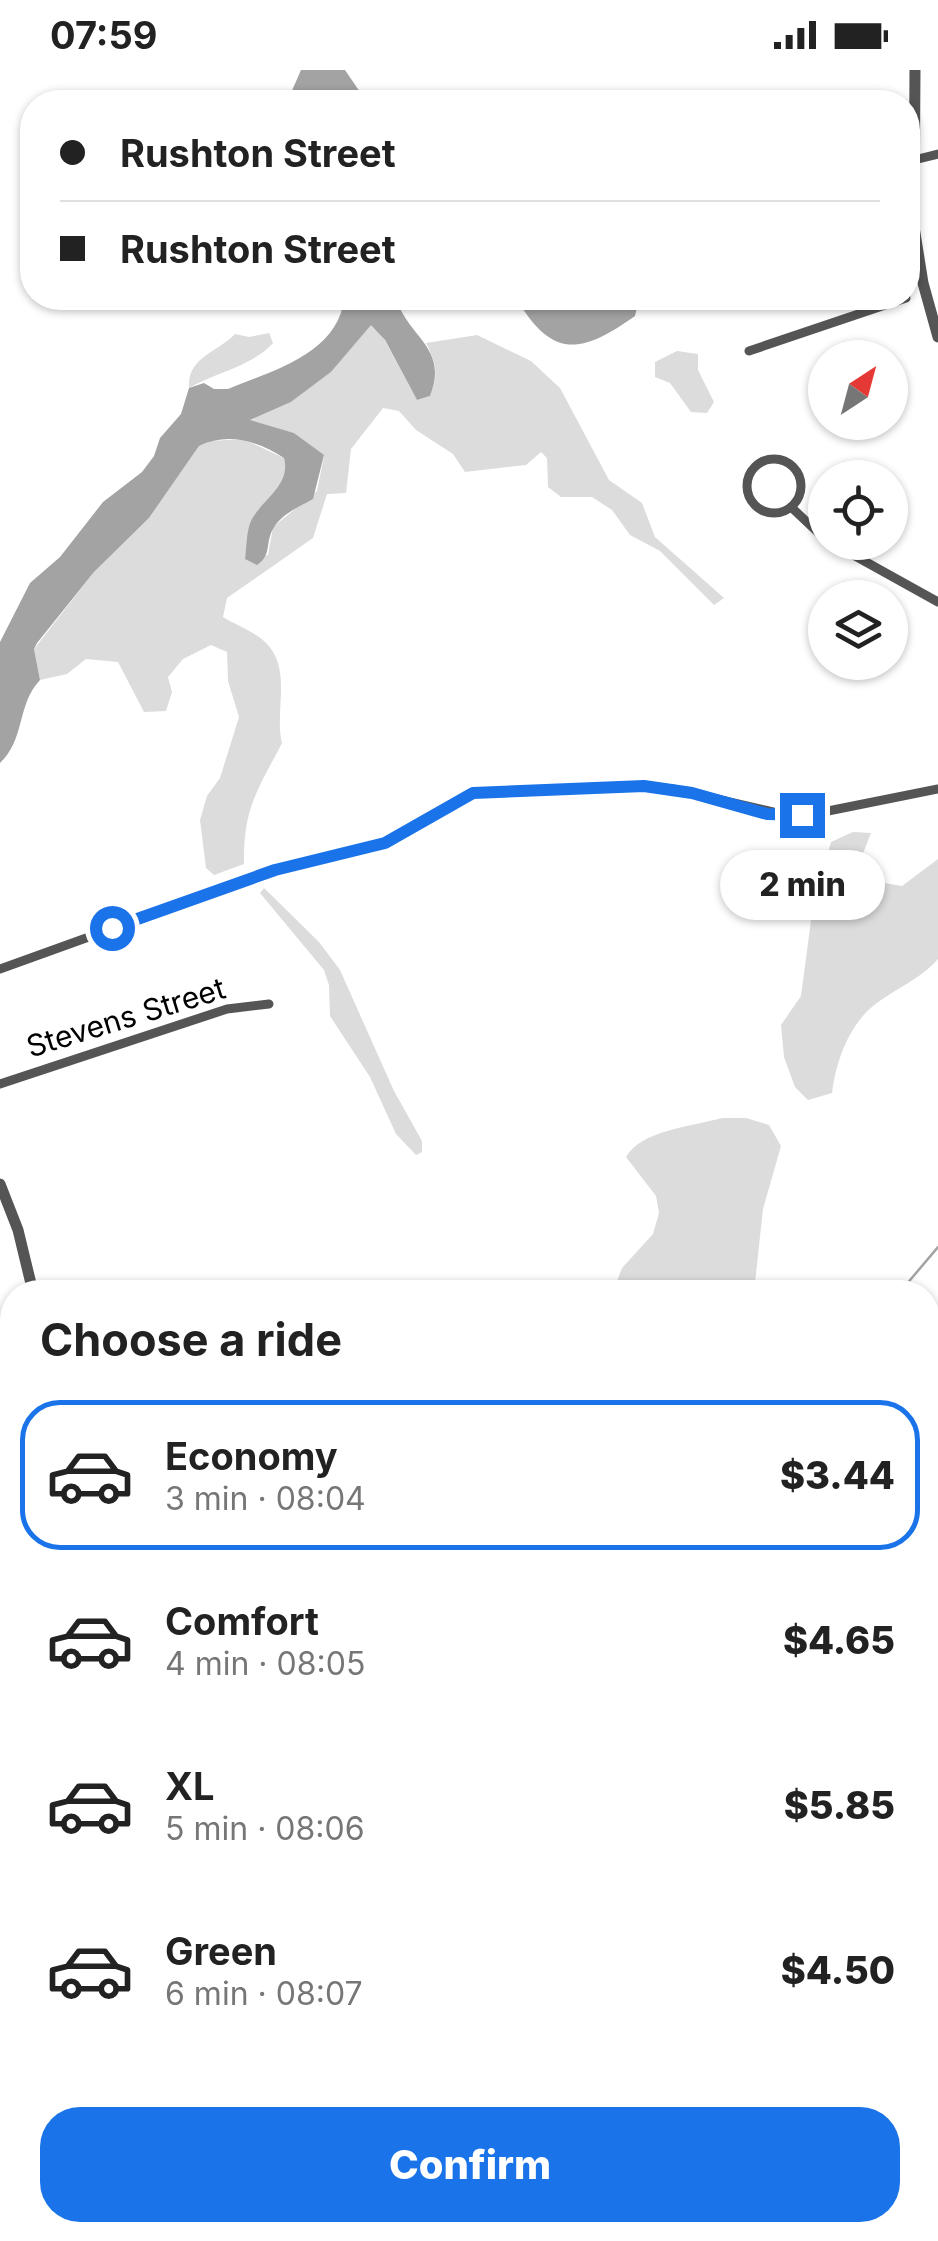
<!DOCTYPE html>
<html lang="en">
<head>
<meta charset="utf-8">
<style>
  :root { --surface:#fff; --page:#f6f6f6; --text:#222; --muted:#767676; --line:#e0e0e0; --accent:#1a73e8 }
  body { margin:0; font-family:Inter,sans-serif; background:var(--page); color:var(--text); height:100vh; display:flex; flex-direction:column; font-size:38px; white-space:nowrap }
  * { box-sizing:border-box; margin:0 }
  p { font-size:32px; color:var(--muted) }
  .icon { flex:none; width:55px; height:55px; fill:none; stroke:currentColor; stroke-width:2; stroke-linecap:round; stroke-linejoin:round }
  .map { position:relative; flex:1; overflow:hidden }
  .details { position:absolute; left:0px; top:1210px; width:940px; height:962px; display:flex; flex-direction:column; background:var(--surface); border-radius:40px 40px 0 0; box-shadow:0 2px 8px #0004 }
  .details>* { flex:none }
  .guide { position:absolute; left:20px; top:20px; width:900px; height:220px; border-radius:40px; box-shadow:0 2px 8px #0004; display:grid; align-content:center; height:220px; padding:0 40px; background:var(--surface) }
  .needle { width:65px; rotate:36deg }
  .controls { position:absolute; left:808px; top:270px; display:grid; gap:20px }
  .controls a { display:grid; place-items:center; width:100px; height:100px; border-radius:50%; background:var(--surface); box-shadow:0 2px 8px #0004; font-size:50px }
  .end { position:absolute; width:45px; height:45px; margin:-22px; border:12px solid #1a73e8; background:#fff; box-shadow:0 0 0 5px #fff }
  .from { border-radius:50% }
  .bubble { position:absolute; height:70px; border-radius:35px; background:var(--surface); box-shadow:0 2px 8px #0004; font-size:32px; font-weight:800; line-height:70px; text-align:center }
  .guide b { display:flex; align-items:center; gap:35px; height:95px; font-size:38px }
  .guide b+b { border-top:2px solid var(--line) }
  .guide i { width:25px; height:25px; background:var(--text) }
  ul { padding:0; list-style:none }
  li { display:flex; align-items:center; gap:30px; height:150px; margin:0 20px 15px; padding:0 20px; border:5px solid transparent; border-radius:40px }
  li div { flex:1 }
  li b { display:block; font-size:38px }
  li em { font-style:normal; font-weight:800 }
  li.current { border-color:var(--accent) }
  li>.icon { width:90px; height:90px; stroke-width:1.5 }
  h2 { padding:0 40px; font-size:45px; line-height:120px }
  .action { display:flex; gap:20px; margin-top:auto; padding:20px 40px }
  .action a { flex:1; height:115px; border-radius:40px; background:var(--accent); color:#fff; font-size:40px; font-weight:800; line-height:115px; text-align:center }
  .status { display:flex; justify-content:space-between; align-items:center; height:70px; padding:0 50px; background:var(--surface); direction:ltr }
  .status svg { height:28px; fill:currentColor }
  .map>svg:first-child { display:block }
</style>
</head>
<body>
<div class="status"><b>07:59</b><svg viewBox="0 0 49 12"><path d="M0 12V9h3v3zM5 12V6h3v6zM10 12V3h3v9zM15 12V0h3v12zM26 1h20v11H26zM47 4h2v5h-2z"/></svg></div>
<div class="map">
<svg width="938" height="2171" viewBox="0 0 938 2171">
  <rect width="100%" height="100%" fill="#fff"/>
  <g fill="#dcdcdc">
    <path d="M371,254L384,269L417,330L430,326C439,304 436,293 426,273L477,265L531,291L560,318L609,410L642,433L655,467L724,528L714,535L660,481L630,465L612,440L592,427H561L548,417L547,388L541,382L526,395L465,402L453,384L416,360L399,341L383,338L351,379L346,423L327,424L313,468L227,528L223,547C236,555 255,562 265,572C293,598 274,641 282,673C258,720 243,737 244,794L214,805L206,798L200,750L207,726L220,708L239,647L228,611L227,582L211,575L183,589L168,607L172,622L166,641L144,642L118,592L86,589L67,604L40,610L34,579L94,502L149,448L199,376L211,371L243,369L284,388C293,421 251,455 245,488L268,485L273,457L317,421L324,386L294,363L248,351L291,332L331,302Z"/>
    <path d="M269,263L273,273C253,296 214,303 189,318C187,287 217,283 235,264L249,267Z"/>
    <polygon points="677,281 698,284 698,300 714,332 707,343 691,342 670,313 655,307 655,292"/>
    <path d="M853,762L871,763L856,801L873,811L902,816L938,789V889C920,910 894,919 873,936C848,957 836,992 832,1023L808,1030L795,1017L784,987L781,955L801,926L812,843L825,835V793L831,772Z"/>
    <polygon points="264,818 319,872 340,900 394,1021 422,1071 422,1082 416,1085 396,1064 370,1007 330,946 329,915 324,900 260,823"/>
    <path d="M722,1048H746L769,1055L781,1076L763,1139L754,1222H613L622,1198L653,1164L659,1143L656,1126L626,1087C641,1060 694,1056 722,1048Z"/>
  </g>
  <g fill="#a3a3a3">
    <polygon points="301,0 345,0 360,22 361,32 287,32"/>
    <path d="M344,228L396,229C409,268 449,278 430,326L417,330L385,270L371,255L331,302L291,332L250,350L294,363L324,385L313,429C299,437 281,444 273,459C265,473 272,485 257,495L245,489C247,476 246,460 252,449C264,428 291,415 284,388C258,371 228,362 199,376L149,448L94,502L37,573L34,579L40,610C17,634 25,670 0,693V572L30,513L60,487L103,432L142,402L154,386L160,368L181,344L189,318L204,313L214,319H228C272,301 339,283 344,228Z"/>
    <path d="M516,228H639L635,246C582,283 553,291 516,228Z"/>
  </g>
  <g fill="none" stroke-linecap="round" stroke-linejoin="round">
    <g stroke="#a3a3a3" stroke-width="2.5">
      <polyline points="900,1222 938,1177"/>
      <polyline points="473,2171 476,2160"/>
    </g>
    <g stroke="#555" stroke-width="9">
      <polyline points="914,90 938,84"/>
      <polyline points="749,281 906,228"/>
      <circle cx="774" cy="416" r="27"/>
      <polyline points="791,437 825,469"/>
      <polyline points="830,472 938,532"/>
      <polyline points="0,899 275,800 385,773 473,723 644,716 673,719 786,745 828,741 938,719"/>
      <polyline points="0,1014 227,939 269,934"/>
      <polyline points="928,1936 938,1927"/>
      <polyline points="75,2160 88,2171"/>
      <polyline points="275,2160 277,2171"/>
      <polyline points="189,2171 212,2160"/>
      <polyline points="526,2171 533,2160"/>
      <polyline points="716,2171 721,2160"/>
    </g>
    <g stroke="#555" stroke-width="11">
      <polyline points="915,0 914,157 923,213 938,267"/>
      <polyline points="0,1114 18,1160 33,1222"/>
      <polyline points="426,2160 435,2171"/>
    </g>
  </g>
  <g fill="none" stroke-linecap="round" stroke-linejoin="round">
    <polyline stroke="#1a73e8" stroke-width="12" points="112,858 275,800 385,773 473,723 644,716 692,723 767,744 802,745"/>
  </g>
  <g text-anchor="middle" stroke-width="8" stroke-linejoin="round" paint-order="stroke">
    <g font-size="30" fill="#000" stroke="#fff">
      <text transform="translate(126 948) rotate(-17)" y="10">Stevens Street</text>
    </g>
  </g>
</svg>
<div class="controls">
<a><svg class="needle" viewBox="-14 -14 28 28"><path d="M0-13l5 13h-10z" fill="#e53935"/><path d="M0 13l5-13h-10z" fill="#767676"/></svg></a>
<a><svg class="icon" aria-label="locate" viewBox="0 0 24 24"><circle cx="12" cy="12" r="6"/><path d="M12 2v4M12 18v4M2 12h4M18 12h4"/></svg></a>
<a><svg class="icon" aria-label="layers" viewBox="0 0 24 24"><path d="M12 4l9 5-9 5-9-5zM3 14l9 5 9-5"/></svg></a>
</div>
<i class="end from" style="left:112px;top:858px"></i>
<i class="end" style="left:802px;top:745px"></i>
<div class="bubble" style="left:720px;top:780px;width:165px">2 min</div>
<div class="guide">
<b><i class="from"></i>Rushton Street</b>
<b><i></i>Rushton Street</b>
</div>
<section class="details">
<h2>Choose a ride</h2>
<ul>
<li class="current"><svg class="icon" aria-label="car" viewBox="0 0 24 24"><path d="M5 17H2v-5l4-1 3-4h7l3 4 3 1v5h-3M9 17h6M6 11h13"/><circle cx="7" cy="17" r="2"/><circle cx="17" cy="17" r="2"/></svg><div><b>Economy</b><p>3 min · 08:04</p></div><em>$3.44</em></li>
<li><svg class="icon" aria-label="car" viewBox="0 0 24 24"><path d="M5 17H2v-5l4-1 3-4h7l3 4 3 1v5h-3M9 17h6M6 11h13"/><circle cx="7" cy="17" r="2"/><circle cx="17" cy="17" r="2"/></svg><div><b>Comfort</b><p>4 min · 08:05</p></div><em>$4.65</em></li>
<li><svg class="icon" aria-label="car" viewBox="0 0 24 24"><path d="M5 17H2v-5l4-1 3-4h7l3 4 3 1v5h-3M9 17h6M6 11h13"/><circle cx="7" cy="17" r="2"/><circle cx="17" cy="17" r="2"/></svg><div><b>XL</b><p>5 min · 08:06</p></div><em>$5.85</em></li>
<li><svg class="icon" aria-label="car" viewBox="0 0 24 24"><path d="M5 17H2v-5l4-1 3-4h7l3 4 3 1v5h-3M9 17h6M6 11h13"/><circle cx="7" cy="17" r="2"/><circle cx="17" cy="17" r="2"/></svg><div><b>Green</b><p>6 min · 08:07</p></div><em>$4.50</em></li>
</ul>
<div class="action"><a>Confirm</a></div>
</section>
</div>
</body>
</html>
